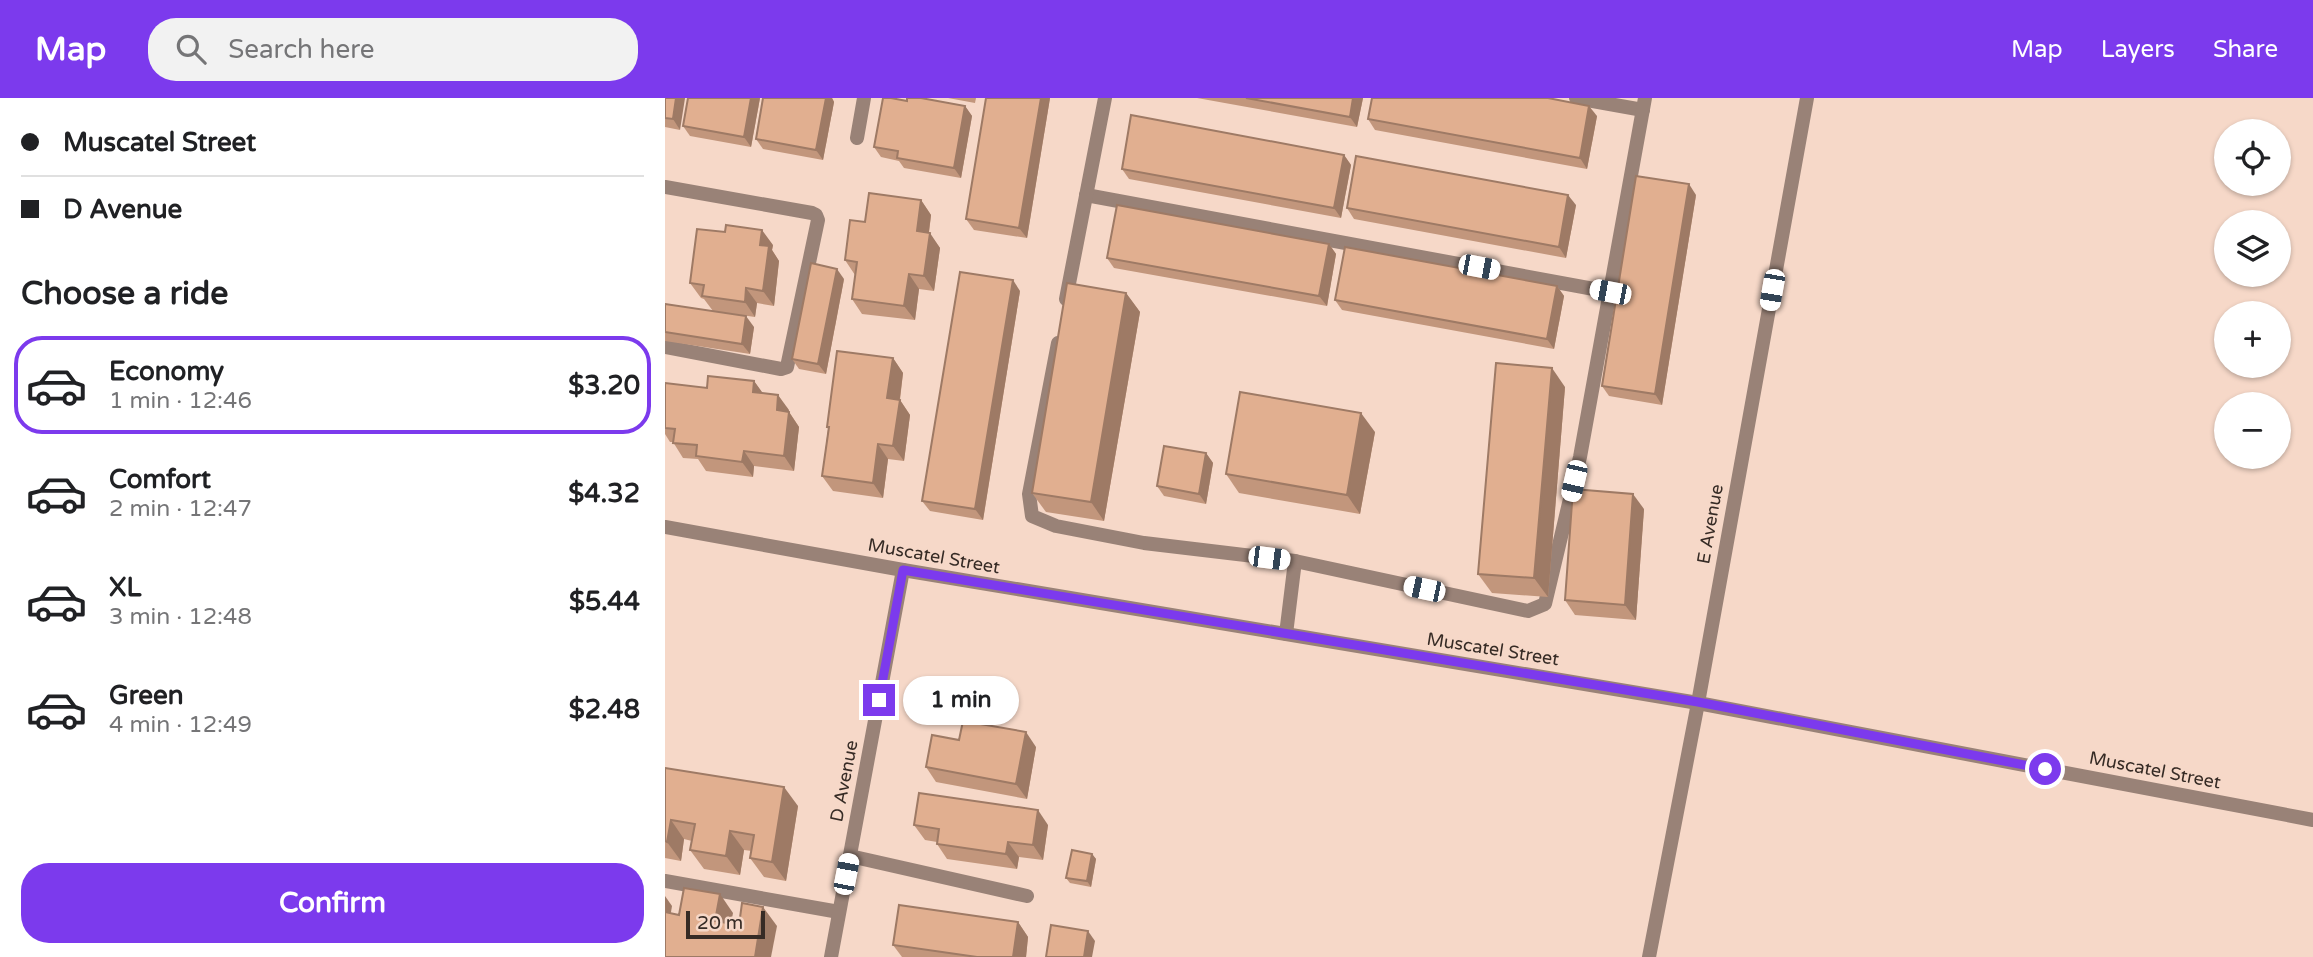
<!DOCTYPE html>
<html lang="en">
<head>
<meta charset="utf-8">
<style>
  :root { --surface:#fff; --page:#f2f2f2; --text:#202124; --muted:#757577; --line:#e0e0e0; --accent:#7c3aed }
  body { margin:0; font-family:"Varela Round",sans-serif; background:var(--page); color:var(--text); height:100vh; display:flex; flex-direction:column; font-size:26px; white-space:nowrap }
  * { box-sizing:border-box; margin:0 }
  p { font-size:23px; color:var(--muted) }
  .icon { flex:none; width:38px; height:38px; fill:none; stroke:currentColor; stroke-width:2; stroke-linecap:round; stroke-linejoin:round }
  .map { position:relative; flex:1; overflow:hidden }
  .drawer { display:flex; flex-direction:column; background:var(--surface); width:665px }
  .drawer>* { flex:none }
  .banner { display:grid; align-content:center; height:154px; padding:0 21px; background:var(--surface) }
  .buttons { position:absolute; left:1549px; top:21px; display:grid; gap:14px }
  .buttons a { display:grid; place-items:center; width:77px; height:77px; border-radius:50%; background:var(--surface); box-shadow:0 2px 5px #0004; font-size:35px }
  .scale { position:absolute; left:21px; bottom:18px; width:79px; box-sizing:border-box; padding-left:7px; border:4px solid #362b25; border-top:0; font-size:19px; line-height:24px; white-space:nowrap; color:#362b25; -webkit-text-stroke:5px #f6d8c8; paint-order:stroke }
  .end { position:absolute; width:32px; height:32px; margin:-16px; border:9px solid #7c3aed; background:#fff; box-shadow:0 0 0 4px #fff }
  .from { border-radius:50% }
  .bubble { position:absolute; height:49px; border-radius:24px; background:var(--surface); box-shadow:0 2px 5px #0004; font-size:23px; font-weight:700; line-height:49px; text-align:center }
  .car { position:absolute; width:21px; height:42px; margin:-21px -10px; border-radius:9px; box-shadow:0 0 5px 2px #0007; background:linear-gradient(#fff 24%,#345 0 40%,#fff 0 76%,#345 0 86%,#fff 0) }
  .banner b { display:flex; align-items:center; gap:24px; height:66px; font-size:26px }
  .banner b+b { border-top:2px solid var(--line) }
  .banner i { width:18px; height:18px; background:var(--text) }
  ul { padding:0; list-style:none }
  li { display:flex; align-items:center; gap:21px; height:98px; margin:0 14px 10px; padding:0 7px; border:4px solid transparent; border-radius:28px }
  li div { flex:1 }
  li b { display:block; font-size:26px }
  li em { font-style:normal; font-weight:700 }
  li.current { border-color:var(--accent) }
  li>.icon { width:63px; height:63px; stroke-width:1.5 }
  h2 { padding:0 21px; font-size:32px; line-height:84px }
  .primary-button { display:flex; gap:14px; margin-top:auto; padding:14px 21px }
  .primary-button a { flex:1; height:80px; border-radius:28px; background:var(--accent); color:#fff; font-size:28px; font-weight:700; line-height:80px; text-align:center }
  header { display:flex; align-items:center; gap:42px; box-sizing:border-box; height:98px; padding:0 35px; background:var(--accent); color:#fff }
  header strong { font-size:33px }
  nav { display:flex; gap:38px; margin-inline-start:auto; font-size:24px }
  .search { width:490px; height:63px; background:var(--page); display:flex; align-items:center; gap:18px; box-sizing:border-box; padding:0 24px; border-radius:28px; color:var(--muted); font-size:26px }
  main { display:flex; flex:1; min-height:0 }
  .map>svg:first-child { display:block }
</style>
</head>
<body>
<header>
<strong>Map</strong>
<div class="search"><svg class="icon" aria-label="search" viewBox="0 0 24 24"><circle cx="10" cy="10" r="6"/><path d="M15 15l6 6"/></svg>Search here</div>
<nav><a>Map</a><a>Layers</a><a>Share</a></nav>
</header>
<main>
<section class="drawer">
<div class="banner">
<b><i class="from"></i>Muscatel Street</b>
<b><i></i>D Avenue</b>
</div>
<h2>Choose a ride</h2>
<ul>
<li class="current"><svg class="icon" aria-label="car" viewBox="0 0 24 24"><path d="M5 17H2v-5l4-1 3-4h7l3 4 3 1v5h-3M9 17h6M6 11h13"/><circle cx="7" cy="17" r="2"/><circle cx="17" cy="17" r="2"/></svg><div><b>Economy</b><p>1 min · 12:46</p></div><em>$3.20</em></li>
<li><svg class="icon" aria-label="car" viewBox="0 0 24 24"><path d="M5 17H2v-5l4-1 3-4h7l3 4 3 1v5h-3M9 17h6M6 11h13"/><circle cx="7" cy="17" r="2"/><circle cx="17" cy="17" r="2"/></svg><div><b>Comfort</b><p>2 min · 12:47</p></div><em>$4.32</em></li>
<li><svg class="icon" aria-label="car" viewBox="0 0 24 24"><path d="M5 17H2v-5l4-1 3-4h7l3 4 3 1v5h-3M9 17h6M6 11h13"/><circle cx="7" cy="17" r="2"/><circle cx="17" cy="17" r="2"/></svg><div><b>XL</b><p>3 min · 12:48</p></div><em>$5.44</em></li>
<li><svg class="icon" aria-label="car" viewBox="0 0 24 24"><path d="M5 17H2v-5l4-1 3-4h7l3 4 3 1v5h-3M9 17h6M6 11h13"/><circle cx="7" cy="17" r="2"/><circle cx="17" cy="17" r="2"/></svg><div><b>Green</b><p>4 min · 12:49</p></div><em>$2.48</em></li>
</ul>
<div class="primary-button"><a>Confirm</a></div>
</section>
<div class="map">
<svg width="1648" height="859" viewBox="0 0 1648 859">
  <rect width="100%" height="100%" fill="#f6d8c8"/>
  <g fill="none" stroke-linecap="round" stroke-linejoin="round">
    <g stroke="#998277" stroke-width="14">
      <polyline points="911,0 978,12"/>
      <polyline points="0,89 147,115 151,117 153,122 122,269 116,271 0,249"/>
      <polyline points="421,97 945,194"/>
      <polyline points="401,201 440,0"/>
      <polyline points="393,245 364,396 367,418 391,428 479,445 630,463 621,536"/>
      <polyline points="630,463 863,513 880,506 915,359 980,0"/>
      <polyline points="185,758 362,798"/>
      <polyline points="0,783 174,814"/>
    </g>
    <g stroke="#998277" stroke-width="14">
      <polyline points="192,40 199,0"/>
      <polyline points="0,429 238,472 1033,605 1648,722"/>
      <polyline points="166,859 238,472"/>
    </g>
    <polyline stroke="#998277" stroke-width="14" points="984,859 1033,605 1142,0"/>
  </g>
  <g fill="#c2967c">
    <polygon points="0,0 15,32 0,29"/>
    <polygon points="95,0 86,49 25,38 18,28"/>
    <polygon points="98,0 167,0 169,4 158,62 98,51 91,41"/>
    <polygon points="283,0 311,0 310,5"/>
    <polygon points="321,0 385,0 362,140 309,132 301,121"/>
    <polygon points="532,0 698,0 692,29"/>
    <polygon points="242,3 300,8 307,18 296,80 239,70 234,63 216,59 209,49"/>
    <polygon points="932,18 922,71 710,32 703,21"/>
    <polygon points="679,57 686,67 676,120 464,81 457,71"/>
    <polygon points="1031,97 997,307 944,298 937,288"/>
    <polygon points="256,102 266,117 264,135 275,150 269,193 254,191 250,222 197,216 187,201 190,177 180,162 200,124"/>
    <polygon points="911,107 901,160 689,121 682,110"/>
    <polygon points="664,146 671,156 662,208 449,170 442,160"/>
    <polygon points="108,147 107,152 114,163 109,208 92,205 90,219 48,213 39,201 36,200 25,185"/>
    <polygon points="179,181 161,276 134,271 127,261"/>
    <polygon points="892,188 899,198 889,251 677,212 670,202"/>
    <polygon points="355,193 318,422 265,413 257,403"/>
    <polygon points="461,195 475,214 439,423 381,414 367,395"/>
    <polygon points="0,206 89,229 85,256 0,243"/>
    <polygon points="228,260 238,275 235,302 245,317 239,363 223,361 218,400 168,393 157,378 163,331 162,329"/>
    <polygon points="89,283 98,296 113,297 134,329 129,373 89,368 88,379 41,373 33,361 18,360 8,344 5,344 0,336 0,285 42,290"/>
    <polygon points="900,289 883,499 827,495 813,476"/>
    <polygon points="710,334 695,416 574,395 561,376"/>
    <polygon points="541,355 548,365 541,406 499,398 492,388"/>
    <polygon points="979,411 971,522 910,517 900,502"/>
    <polygon points="294,642 371,649 362,701 271,684 261,669"/>
    <polygon points="0,670 133,708 121,783 99,779 85,760 87,753 79,752 75,777 39,771 25,752 27,743 19,741 16,763 0,760"/>
    <polygon points="249,727 383,727 378,762 354,759 352,771 282,761 272,746 272,744 260,742"/>
    <polygon points="427,756 431,761 426,789 405,785 401,780"/>
    <polygon points="353,824 363,839 361,859 237,859 228,847"/>
  </g>
  <g fill="#9e7a65">
    <polygon points="11,0 20,0 15,32 8,21"/>
    <polygon points="86,0 95,0 86,49 79,39"/>
    <polygon points="161,0 167,0 169,4 158,62 151,52"/>
    <polygon points="376,0 385,0 362,140 354,130"/>
    <polygon points="688,0 698,0 692,29 685,19"/>
    <polygon points="300,8 307,18 296,80 289,70"/>
    <polygon points="924,8 932,18 922,71 915,60"/>
    <polygon points="679,57 686,67 676,120 669,110"/>
    <polygon points="1024,86 1031,97 997,307 990,296"/>
    <polygon points="903,97 911,107 901,160 894,149"/>
    <polygon points="256,102 266,117 262,148 252,133"/>
    <polygon points="97,132 108,147 107,152 114,163 109,208 98,193 95,147"/>
    <polygon points="265,135 275,150 269,193 259,178"/>
    <polygon points="664,146 671,156 662,208 654,198"/>
    <polygon points="172,171 179,181 161,276 153,266"/>
    <polygon points="244,176 254,191 250,222 239,208"/>
    <polygon points="348,182 355,193 318,422 310,411"/>
    <polygon points="892,188 899,198 889,251 882,241"/>
    <polygon points="81,190 92,205 90,219 80,204"/>
    <polygon points="461,195 475,214 439,423 426,404"/>
    <polygon points="81,218 89,229 85,256 77,246"/>
    <polygon points="228,260 238,275 233,315 222,300"/>
    <polygon points="887,270 900,289 883,499 869,480"/>
    <polygon points="89,283 100,298 88,294"/>
    <polygon points="113,297 124,312 122,327 112,312"/>
    <polygon points="235,302 245,317 239,363 228,348"/>
    <polygon points="124,314 134,329 129,373 119,358"/>
    <polygon points="696,315 710,334 695,416 682,397"/>
    <polygon points="213,346 223,361 218,400 208,385"/>
    <polygon points="79,353 89,368 88,379 77,364"/>
    <polygon points="541,355 548,365 541,406 534,396"/>
    <polygon points="968,396 979,411 971,522 960,507"/>
    <polygon points="361,634 371,649 362,701 351,686"/>
    <polygon points="119,689 133,708 121,783 107,764"/>
    <polygon points="373,712 383,727 378,762 368,747"/>
    <polygon points="6,722 19,741 16,763 2,744"/>
    <polygon points="65,733 79,752 75,777 61,758"/>
    <polygon points="343,744 354,759 352,771 341,756"/>
    <polygon points="427,756 431,761 426,789 422,783"/>
    <polygon points="55,796 68,815 63,842 50,823"/>
    <polygon points="0,798 7,808 3,832 0,828"/>
    <polygon points="98,809 112,828 106,859 90,859"/>
    <polygon points="353,824 363,839 361,859 348,859"/>
    <polygon points="423,833 430,843 427,859 419,859"/>
  </g>
  <g fill="#e1af90" stroke="#9e7a65" stroke-width="2">
    <polygon points="0,0 11,0 8,21 0,20"/>
    <polygon points="23,0 86,0 79,39 18,28"/>
    <polygon points="98,0 161,0 151,52 91,41"/>
    <polygon points="218,0 226,0 242,3 242,0 256,0 300,8 289,70 232,60 233,53 209,49"/>
    <polygon points="321,0 376,0 354,130 301,121"/>
    <polygon points="581,0 688,0 685,19"/>
    <polygon points="707,0 883,0 924,8 915,60 703,21"/>
    <polygon points="466,17 679,57 669,110 457,71"/>
    <polygon points="691,58 903,97 894,149 682,110"/>
    <polygon points="971,78 1024,86 990,296 937,288"/>
    <polygon points="204,95 256,102 252,133 265,135 259,178 244,176 239,208 187,201 192,164 180,162 185,122 200,124"/>
    <polygon points="452,107 664,146 654,198 442,160"/>
    <polygon points="61,127 97,132 95,147 104,148 98,193 81,190 80,204 37,198 39,187 25,185 32,131 60,134"/>
    <polygon points="680,149 892,188 882,241 670,202"/>
    <polygon points="146,165 172,171 153,266 127,261"/>
    <polygon points="295,174 348,182 310,411 257,403"/>
    <polygon points="402,185 461,195 426,404 367,395"/>
    <polygon points="0,206 81,218 77,246 0,234"/>
    <polygon points="172,253 228,260 222,300 235,302 228,348 213,346 208,385 157,378 164,329 162,329"/>
    <polygon points="831,265 887,270 869,480 813,476"/>
    <polygon points="43,278 89,283 88,294 113,297 112,312 124,314 119,358 79,353 77,364 31,358 32,347 8,345 10,331 0,330 0,285 42,290"/>
    <polygon points="575,294 696,315 682,397 561,376"/>
    <polygon points="499,348 541,355 534,396 492,388"/>
    <polygon points="908,391 968,396 960,507 900,502"/>
    <polygon points="298,623 361,634 351,686 261,669 267,637 294,642"/>
    <polygon points="0,670 119,689 107,764 85,760 89,737 65,733 61,758 25,752 30,726 6,722 2,744 0,743"/>
    <polygon points="254,695 373,712 368,747 343,744 341,756 272,746 274,731 249,727"/>
    <polygon points="407,752 427,756 422,783 401,780"/>
    <polygon points="19,790 55,796 50,823 74,827 77,805 98,809 90,859 0,859 0,814 14,817"/>
    <polygon points="234,807 353,824 348,859 312,859 228,847"/>
    <polygon points="386,827 423,833 419,859 381,859"/>
  </g>
  <g fill="none" stroke-linecap="round" stroke-linejoin="round">
    <polyline stroke="#7c3aed" stroke-width="9" points="214,602 238,472 1033,604 1380,671"/>
  </g>
  <g text-anchor="middle" stroke-width="5" stroke-linejoin="round" paint-order="stroke">
    <g font-size="18" fill="#362b25" stroke="#f6d8c8">
      <text transform="translate(1045 426) rotate(-80)" y="6">E Avenue</text>
      <text transform="translate(269 458) rotate(10)" y="6">Muscatel Street</text>
      <text transform="translate(828 551) rotate(9)" y="6">Muscatel Street</text>
      <text transform="translate(1490 672) rotate(11)" y="6">Muscatel Street</text>
      <text transform="translate(179 683) rotate(-79)" y="6">D Avenue</text>
    </g>
  </g>
</svg>
<div class="buttons">
<a><svg class="icon" aria-label="locate" viewBox="0 0 24 24"><circle cx="12" cy="12" r="6"/><path d="M12 2v4M12 18v4M2 12h4M18 12h4"/></svg></a>
<a><svg class="icon" aria-label="layers" viewBox="0 0 24 24"><path d="M12 4l9 5-9 5-9-5zM3 14l9 5 9-5"/></svg></a>
<a>+</a>
<a>−</a>
</div>
<div class="scale">20 m</div>
<i class="end from" style="left:1380px;top:671px"></i>
<i class="end" style="left:214px;top:602px"></i>
<div class="bubble" style="left:238px;top:578px;width:116px">1 min</div>
<i class="car" style="left:814px;top:169px;rotate:101deg"></i>
<i class="car" style="left:1107px;top:192px;rotate:190deg"></i>
<i class="car" style="left:945px;top:194px;rotate:281deg"></i>
<i class="car" style="left:909px;top:383px;rotate:193deg"></i>
<i class="car" style="left:604px;top:460px;rotate:97deg"></i>
<i class="car" style="left:759px;top:491px;rotate:282deg"></i>
<i class="car" style="left:181px;top:776px;rotate:11deg"></i>
</div>
</main>
</body>
</html>
